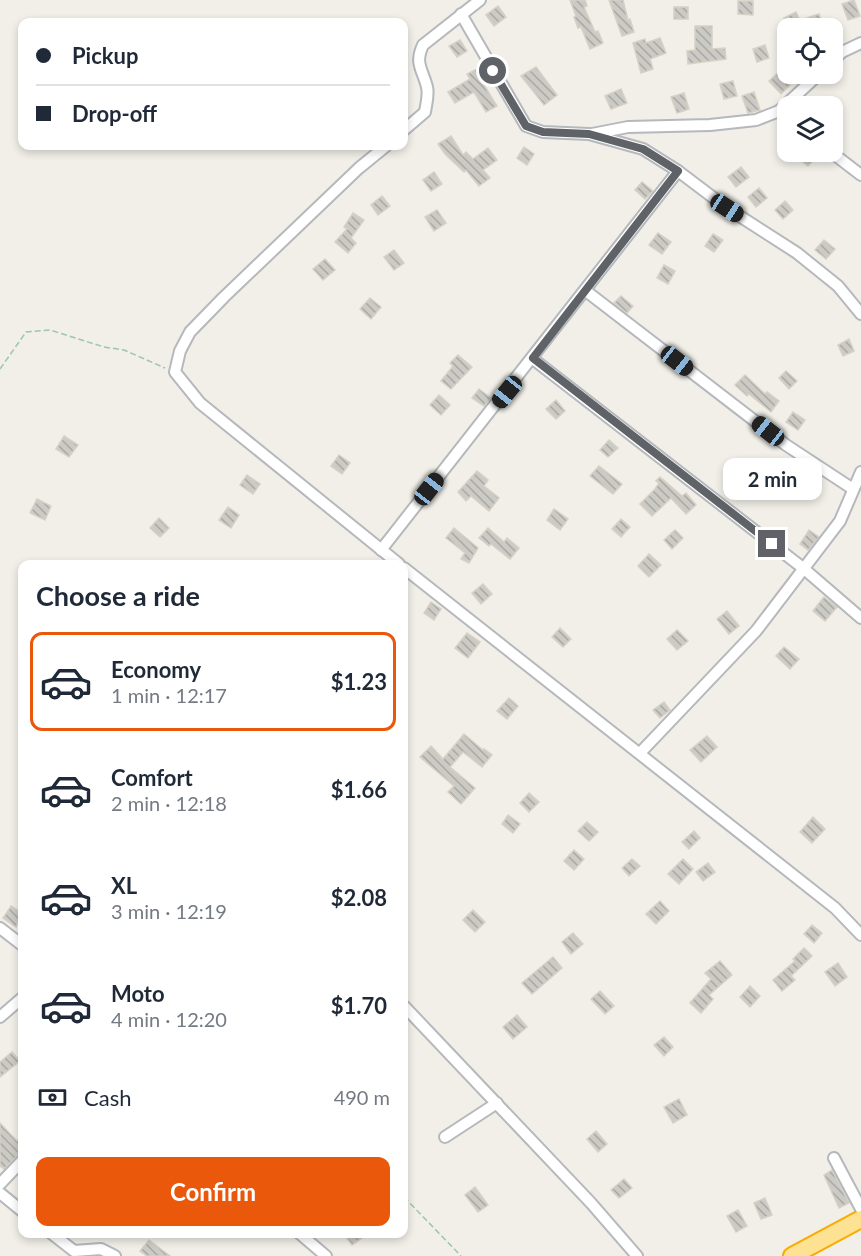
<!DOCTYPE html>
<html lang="en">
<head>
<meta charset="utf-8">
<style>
  :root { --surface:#fff; --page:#f2f2f3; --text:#1f2937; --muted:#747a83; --line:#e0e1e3; --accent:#ea580c }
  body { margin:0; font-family:Lato,sans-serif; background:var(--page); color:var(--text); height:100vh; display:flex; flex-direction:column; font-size:22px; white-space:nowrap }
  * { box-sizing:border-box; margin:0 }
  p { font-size:20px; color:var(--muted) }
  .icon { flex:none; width:33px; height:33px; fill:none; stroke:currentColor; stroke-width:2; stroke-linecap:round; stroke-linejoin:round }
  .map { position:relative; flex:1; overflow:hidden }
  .drawer { position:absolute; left:18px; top:560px; width:390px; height:678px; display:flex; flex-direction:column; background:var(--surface); border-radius:12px; box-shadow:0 3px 9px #0003 }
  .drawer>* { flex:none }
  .banner { position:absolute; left:18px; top:18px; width:390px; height:132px; border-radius:12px; box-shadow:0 3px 9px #0003; display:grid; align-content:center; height:132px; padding:0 18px; background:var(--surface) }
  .fabs { position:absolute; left:777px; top:18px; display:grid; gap:12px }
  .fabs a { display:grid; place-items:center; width:66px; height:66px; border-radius:12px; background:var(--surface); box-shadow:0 3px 9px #0003; font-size:30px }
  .end { position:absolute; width:27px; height:27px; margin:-14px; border:8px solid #5f6368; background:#fff; box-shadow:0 0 0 3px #fff }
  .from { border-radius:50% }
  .bubble { position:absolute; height:42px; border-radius:12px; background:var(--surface); box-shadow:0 3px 9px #0003; font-size:20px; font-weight:700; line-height:42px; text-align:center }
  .car { position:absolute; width:18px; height:36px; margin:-18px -9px; border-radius:8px; box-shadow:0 0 4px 2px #0007; background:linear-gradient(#222 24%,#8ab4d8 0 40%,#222 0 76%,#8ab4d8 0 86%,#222 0) }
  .banner b { display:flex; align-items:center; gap:21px; height:57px; font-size:22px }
  .banner b+b { border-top:2px solid var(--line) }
  .banner i { width:15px; height:15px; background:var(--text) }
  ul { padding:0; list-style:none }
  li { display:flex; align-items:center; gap:18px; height:99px; margin:0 12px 9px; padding:0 6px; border:3px solid transparent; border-radius:12px }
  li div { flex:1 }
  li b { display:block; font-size:22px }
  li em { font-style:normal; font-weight:700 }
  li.active { border-color:var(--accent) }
  li>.icon { width:54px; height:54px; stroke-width:1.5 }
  h2 { padding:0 18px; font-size:27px; line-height:72px }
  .pay { display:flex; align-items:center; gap:15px; height:66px; padding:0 18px; font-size:22px }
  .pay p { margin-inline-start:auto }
  .cta { display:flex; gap:12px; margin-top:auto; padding:12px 18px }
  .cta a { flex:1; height:69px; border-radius:12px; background:var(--accent); color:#fff; font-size:24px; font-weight:700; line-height:69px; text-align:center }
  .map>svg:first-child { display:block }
</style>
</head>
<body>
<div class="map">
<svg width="861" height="1256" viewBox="0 0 861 1256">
  <defs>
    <pattern id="building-back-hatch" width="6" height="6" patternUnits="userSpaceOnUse" patternTransform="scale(1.5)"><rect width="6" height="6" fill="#cccac5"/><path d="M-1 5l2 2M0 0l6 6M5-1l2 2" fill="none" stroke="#a9a8a4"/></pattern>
  </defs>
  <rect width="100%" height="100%" fill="#f1efe8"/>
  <g fill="url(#building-back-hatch)" stroke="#d6d1c6" stroke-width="1.5">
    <polygon points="570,0 585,0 587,6 584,7 595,32 598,31 603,43 590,49 581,27 578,28 574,17 576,16"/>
    <polygon points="609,0 623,0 628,20 630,19 634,32 622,36"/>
    <polygon points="854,0 860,16 848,20 842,4"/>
    <polygon points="738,1 753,1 753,15 738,14"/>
    <polygon points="498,6 506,17 494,26 486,15"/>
    <rect x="674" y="7" width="14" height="12"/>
    <polygon points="796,12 802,25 795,28 789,28 784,18"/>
    <polygon points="819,14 824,28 808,28 804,19"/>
    <polygon points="695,26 712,26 712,49 725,48 726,59 688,64 687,51 695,50"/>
    <polygon points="660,38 666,53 650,59 653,69 641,73 633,43 645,39 646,43"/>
    <polygon points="460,40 467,51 457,57 449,46"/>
    <polygon points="765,45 769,58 757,62 753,49"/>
    <polygon points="536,67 557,95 544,105 521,76"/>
    <polygon points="479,68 485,78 481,80 497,106 486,112 474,92 455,103 448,92 470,79 467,74"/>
    <polygon points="779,72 790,85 781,94 769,81"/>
    <polygon points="733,81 737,96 724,99 720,84"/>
    <polygon points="621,89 627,103 611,109 605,96"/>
    <polygon points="754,92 760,110 748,113 742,96"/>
    <polygon points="684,93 689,109 677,113 671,97"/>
    <polygon points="451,136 463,155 466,152 473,159 488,148 497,160 483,170 490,178 479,186 466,170 464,172 445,154 438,144"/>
    <polygon points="524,147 534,154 527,165 517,158"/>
    <polygon points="803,152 812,152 817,156 808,166 798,158"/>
    <polygon points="741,167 749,177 736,187 728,177"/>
    <polygon points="434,172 442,184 431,191 423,180"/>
    <polygon points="642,182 653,191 645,199 635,190"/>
    <polygon points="759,188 767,198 756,207 748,197"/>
    <polygon points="382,196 390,206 378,215 371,205"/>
    <polygon points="785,201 793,210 783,219 775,210"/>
    <polygon points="437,210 446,223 434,231 425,217"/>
    <polygon points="353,213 364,220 351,238 356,243 348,253 335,242 347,229 344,227"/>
    <polygon points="658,233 671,242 662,254 649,245"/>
    <polygon points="713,234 723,240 714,252 705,246"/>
    <polygon points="824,240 835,249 826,259 815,250"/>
    <polygon points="394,250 404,263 394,270 384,257"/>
    <polygon points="325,259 335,270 323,280 313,269"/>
    <polygon points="664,265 675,271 668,284 657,278"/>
    <polygon points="621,296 633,306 627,313 614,303"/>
    <polygon points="370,298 381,307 371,319 360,309"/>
    <polygon points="849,339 854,351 843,356 838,345"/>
    <polygon points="458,355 472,367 451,389 441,381 453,366 450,363"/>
    <polygon points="786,371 797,381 789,389 779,378"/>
    <polygon points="745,375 765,394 767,392 779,401 771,412 749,394 747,396 735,385"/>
    <polygon points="479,389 491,398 484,406 472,398"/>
    <polygon points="439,395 450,405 441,415 430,405"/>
    <polygon points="556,400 565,411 556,419 546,409"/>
    <polygon points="793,412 805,420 798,430 786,422"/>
    <polygon points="64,436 78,445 69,457 56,449"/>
    <polygon points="609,440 618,448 608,457 600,450"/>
    <polygon points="339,455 350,463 342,474 331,466"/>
    <polygon points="599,466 622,484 613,494 590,476"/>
    <polygon points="477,471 488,480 484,486 499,498 489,511 471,496 466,501 458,492"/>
    <polygon points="247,475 260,484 253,494 240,485"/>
    <polygon points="660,477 682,496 686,493 696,505 686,514 671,498 652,516 640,504 655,489 659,483 656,481"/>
    <polygon points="37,499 51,506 45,520 30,513"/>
    <polygon points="228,507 239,515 231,528 219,520"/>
    <polygon points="554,509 568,519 560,530 547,520"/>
    <polygon points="159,518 169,528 160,537 150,528"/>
    <polygon points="621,519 630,527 621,537 612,529"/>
    <polygon points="454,528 478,548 469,563 461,559 465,553 446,538"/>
    <polygon points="488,528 504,542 507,538 519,548 510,559 491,544 489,546 479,538"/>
    <polygon points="675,530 683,538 672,549 664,540"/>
    <polygon points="809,530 819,537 808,550 800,544"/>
    <polygon points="649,554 661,565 649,577 638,566"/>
    <polygon points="483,584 492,594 481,604 472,593"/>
    <polygon points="824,597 837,607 825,621 813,611"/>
    <polygon points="431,602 441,609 434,620 424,613"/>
    <polygon points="727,611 739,626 729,634 717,619"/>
    <polygon points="560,628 571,639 563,647 552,637"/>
    <polygon points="677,630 688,641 677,650 667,639"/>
    <polygon points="467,633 480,642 468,658 455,648"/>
    <polygon points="784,647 799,659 790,669 776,656"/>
    <polygon points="509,698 518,706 507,719 497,711"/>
    <polygon points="664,702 670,710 660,718 653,710"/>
    <polygon points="464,734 483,750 484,749 492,755 482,767 463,752 450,767 475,788 461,804 448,792 454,786 420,757 431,746 443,759"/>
    <polygon points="707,736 717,747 701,762 690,750"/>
    <polygon points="529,793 539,802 529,812 520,803"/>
    <polygon points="508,815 520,824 513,833 502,824"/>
    <polygon points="813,817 825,829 812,843 800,832"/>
    <polygon points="587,822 598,832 589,841 578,831"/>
    <polygon points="694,831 700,838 689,849 682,842"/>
    <polygon points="574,850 584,859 574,870 564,861"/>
    <polygon points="632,859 640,866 629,876 622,868"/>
    <polygon points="683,859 693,869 679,884 668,874"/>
    <polygon points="708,863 715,872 703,881 696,872"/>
    <polygon points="660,901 669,911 656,924 646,914"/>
    <polygon points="11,906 22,913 16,927 3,918"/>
    <polygon points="473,910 485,922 475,932 463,920"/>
    <polygon points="812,925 822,933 814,943 804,934"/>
    <polygon points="573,933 583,944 571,954 562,942"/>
    <polygon points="804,948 812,956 791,976 795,980 782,991 773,980 795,961 793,959"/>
    <polygon points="553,957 562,968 532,994 522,983"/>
    <polygon points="720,961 732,975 709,995 713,999 701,1013 690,1003 711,979 705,973"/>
    <polygon points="838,963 847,977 835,986 825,972"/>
    <polygon points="750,986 760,996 750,1007 740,997"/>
    <polygon points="600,991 614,1006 605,1014 591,999"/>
    <polygon points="517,1015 527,1027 513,1039 503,1027"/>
    <polygon points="664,1037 673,1047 664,1056 654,1045"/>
    <polygon points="12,1052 20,1061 0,1077 0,1062"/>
    <polygon points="679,1099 687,1115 673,1123 664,1107"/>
    <polygon points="0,1123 17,1141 18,1140 22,1144 22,1154 17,1156 4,1169 0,1166"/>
    <polygon points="596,1131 607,1144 598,1152 587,1139"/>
    <polygon points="832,1170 849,1203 839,1208 824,1175"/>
    <polygon points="624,1179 632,1188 619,1198 611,1190"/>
    <polygon points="475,1187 488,1205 478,1212 465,1195"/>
    <polygon points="765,1198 772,1215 761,1219 754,1203"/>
    <polygon points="738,1210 747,1226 736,1232 727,1216"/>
    <polygon points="343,1233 369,1233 352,1245"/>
    <polygon points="149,1240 170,1256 147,1256 140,1251"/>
  </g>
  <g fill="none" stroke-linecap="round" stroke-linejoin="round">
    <g stroke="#b5b8bc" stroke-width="14">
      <g id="minor">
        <polyline points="461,14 526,126 543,132 589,134 643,149 678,171 727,208 797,253 838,286 861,314"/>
        <polyline points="832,61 842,52 861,43"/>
        <path d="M404,130L425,112C426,105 429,95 427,87C423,70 414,64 423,45L480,0"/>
        <polyline points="592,134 628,127 710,125 756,120 779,111 819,74"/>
        <polyline points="386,146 359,168 224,297 190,332 180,351 175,372 200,403 399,564"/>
        <polyline points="831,152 861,175"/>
        <polyline points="586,291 786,445 853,489"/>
        <polyline points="533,359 803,568 861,618"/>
        <polyline points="381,550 678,171"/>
        <polyline points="404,568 835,908 861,935"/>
        <polyline points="640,753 756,631 840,521 861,472"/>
        <polyline points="0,928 22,945"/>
        <polyline points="404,1006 591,1203 637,1256"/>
        <polyline points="0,1017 22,998"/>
        <polyline points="445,1137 497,1103"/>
        <polyline points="834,1158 861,1209"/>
        <polyline points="0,1184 22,1161"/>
        <polyline points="0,1193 22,1211"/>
        <polyline points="51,1233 74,1251 101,1249 115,1256"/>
        <polyline points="299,1233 326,1256"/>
      </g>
    </g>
    <g stroke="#f9ab00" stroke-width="20">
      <polyline id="highway" points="792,1256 861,1219"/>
    </g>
    <g stroke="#9cc7a9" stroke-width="1.5" stroke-dasharray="6 3" stroke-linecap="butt">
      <polyline points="0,369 26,332 50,330 104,347 124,350 165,368"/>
      <polyline points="404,1197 461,1256"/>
    </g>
    <use href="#minor" stroke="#fff" stroke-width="10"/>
    <use href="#highway" stroke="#fde293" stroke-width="16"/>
  </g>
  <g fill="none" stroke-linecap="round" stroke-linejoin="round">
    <polyline stroke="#5f6368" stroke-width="8" points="493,71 526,126 543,132 589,134 643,149 678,171 533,358 772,544"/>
  </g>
</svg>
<div class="fabs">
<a><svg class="icon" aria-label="locate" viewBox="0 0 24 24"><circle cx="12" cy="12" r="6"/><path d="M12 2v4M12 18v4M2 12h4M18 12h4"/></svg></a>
<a><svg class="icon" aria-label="layers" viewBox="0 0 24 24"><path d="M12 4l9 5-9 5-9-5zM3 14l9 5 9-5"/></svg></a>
</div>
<i class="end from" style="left:493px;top:71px"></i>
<i class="end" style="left:772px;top:544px"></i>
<div class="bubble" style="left:723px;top:458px;width:99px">2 min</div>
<i class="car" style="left:727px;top:208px;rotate:123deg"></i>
<i class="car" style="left:677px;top:361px;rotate:128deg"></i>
<i class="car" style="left:507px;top:392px;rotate:219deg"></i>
<i class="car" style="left:768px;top:431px;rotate:308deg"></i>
<i class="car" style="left:429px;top:489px;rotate:38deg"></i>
<div class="banner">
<b><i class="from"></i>Pickup</b>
<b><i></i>Drop-off</b>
</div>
<section class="drawer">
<h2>Choose a ride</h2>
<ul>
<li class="active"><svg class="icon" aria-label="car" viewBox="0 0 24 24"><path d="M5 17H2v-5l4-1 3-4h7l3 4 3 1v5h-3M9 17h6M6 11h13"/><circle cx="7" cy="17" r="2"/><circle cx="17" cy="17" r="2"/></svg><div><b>Economy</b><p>1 min · 12:17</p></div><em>$1.23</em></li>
<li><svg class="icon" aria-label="car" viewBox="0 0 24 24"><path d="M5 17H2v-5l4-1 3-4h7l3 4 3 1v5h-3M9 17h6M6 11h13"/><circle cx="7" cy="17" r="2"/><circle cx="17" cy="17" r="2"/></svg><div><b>Comfort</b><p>2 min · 12:18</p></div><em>$1.66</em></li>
<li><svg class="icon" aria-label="car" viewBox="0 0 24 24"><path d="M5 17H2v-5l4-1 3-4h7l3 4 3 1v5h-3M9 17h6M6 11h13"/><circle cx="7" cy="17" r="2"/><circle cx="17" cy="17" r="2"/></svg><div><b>XL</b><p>3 min · 12:19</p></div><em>$2.08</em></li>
<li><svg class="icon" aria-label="car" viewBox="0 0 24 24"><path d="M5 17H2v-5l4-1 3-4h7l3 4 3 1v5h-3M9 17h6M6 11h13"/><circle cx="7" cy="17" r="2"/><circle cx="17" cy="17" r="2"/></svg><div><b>Moto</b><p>4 min · 12:20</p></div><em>$1.70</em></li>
</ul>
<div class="pay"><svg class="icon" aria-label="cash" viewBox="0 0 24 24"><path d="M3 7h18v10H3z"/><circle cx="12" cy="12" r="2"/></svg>Cash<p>490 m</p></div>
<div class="cta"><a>Confirm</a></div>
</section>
</div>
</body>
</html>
